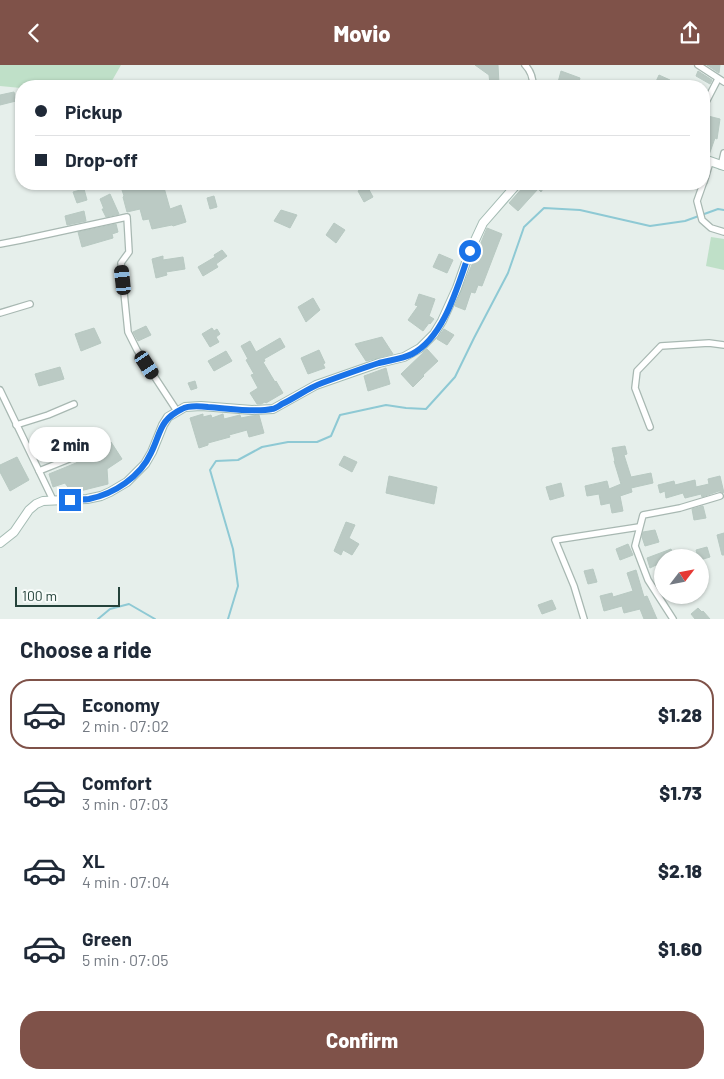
<!DOCTYPE html>
<html lang="en">
<head>
<meta charset="utf-8">
<style>
  :root { --surface:#fff; --page:#f2f2f3; --text:#1f2937; --muted:#747a83; --line:#e0e1e3; --accent:#7f5249 }
  body { margin:0; font-family:Barlow,sans-serif; background:var(--page); color:var(--text); height:100vh; display:flex; flex-direction:column; font-size:19px; white-space:nowrap }
  * { box-sizing:border-box; margin:0 }
  p { font-size:16px; color:var(--muted) }
  .icon { flex:none; width:28px; height:28px; fill:none; stroke:currentColor; stroke-width:2; stroke-linecap:round; stroke-linejoin:round }
  .map { position:relative; height:554px; overflow:hidden }
  .details { display:flex; flex-direction:column; background:var(--surface); flex:1 }
  .details>* { flex:none }
  .banner { position:absolute; left:15px; top:15px; width:695px; height:110px; border-radius:20px; box-shadow:0 1px 4px #0004; display:grid; align-content:center; height:110px; padding:0 20px; background:var(--surface) }
  .needle { width:32px; rotate:58deg }
  .buttons { position:absolute; left:654px; top:484px; display:grid; gap:10px }
  .buttons a { display:grid; place-items:center; width:55px; height:55px; border-radius:50%; background:var(--surface); box-shadow:0 1px 4px #0004; font-size:25px }
  .scale { position:absolute; left:15px; bottom:12px; width:105px; box-sizing:border-box; padding-left:5px; border:2px solid #24423a; border-top:0; font-size:14px; line-height:18px; white-space:nowrap; color:#24423a; -webkit-text-stroke:4px #f7fbf9; paint-order:stroke }
  .end { position:absolute; width:22px; height:22px; margin:-11px; border:6px solid #1a73e8; background:#fff; box-shadow:0 0 0 2px #fff }
  .from { border-radius:50% }
  .bubble { position:absolute; height:35px; border-radius:18px; background:var(--surface); box-shadow:0 1px 4px #0004; font-size:16px; font-weight:800; line-height:35px; text-align:center }
  .car { position:absolute; width:15px; height:30px; margin:-15px -8px; border-radius:6px; box-shadow:0 0 4px 1px #0007; background:linear-gradient(#222 24%,#8ab4d8 0 40%,#222 0 76%,#8ab4d8 0 86%,#222 0) }
  .banner b { display:flex; align-items:center; gap:18px; height:48px; font-size:19px }
  .banner b+b { border-top:1px solid var(--line) }
  .banner i { width:12px; height:12px; background:var(--text) }
  ul { padding:0; list-style:none }
  li { display:flex; align-items:center; gap:15px; height:70px; margin:0 10px 8px; padding:0 10px; border:2px solid transparent; border-radius:20px }
  li div { flex:1 }
  li b { display:block; font-size:19px }
  li em { font-style:normal; font-weight:800 }
  li.selected { border-color:var(--accent) }
  li>.icon { width:45px; height:45px; stroke-width:1.5 }
  h2 { padding:0 20px; font-size:22px; line-height:60px }
  .button { display:flex; gap:10px; margin-top:auto; padding:10px 20px }
  .button a { flex:1; height:58px; border-radius:20px; background:var(--accent); color:#fff; font-size:20px; font-weight:800; line-height:58px; text-align:center }
  header { display:flex; justify-content:space-between; align-items:center; height:65px; padding:0 20px; background:var(--accent); color:#fff; font-size:22px; font-weight:800 }
  .map>svg:first-child { display:block }
</style>
</head>
<body>
<header><svg class="icon" aria-label="back" viewBox="0 0 24 24"><path d="M15 5l-7 7 7 7"/></svg>Movio<svg class="icon" aria-label="share" viewBox="0 0 24 24"><path d="M12 15V3M7 8l5-5 5 5M5 13v7h14v-7"/></svg></header>
<div class="map">
<svg width="724" height="554" viewBox="0 0 724 554">
  <rect width="100%" height="100%" fill="#e6efeb"/>
  <g fill="#bfe0c8">
    <polygon points="0,0 121,0 109,21 21,21 21,23 0,21"/>
    <polygon points="711,172 724,174 724,205 706,201"/>
  </g>
  <g fill="none" stroke-linecap="round" stroke-linejoin="round">
    <g stroke="#8ec9d4" stroke-width="2">
      <polyline points="98,554 110,544 129,539 155,554"/>
      <polyline points="228,554 238,521 233,484 210,405 216,396 238,395 262,382 288,377 317,377 331,371 340,350 386,340 406,343 426,344 455,312 474,273 508,208 524,162 544,143 580,145 650,161 685,156 718,144 724,145"/>
    </g>
  </g>
  <g fill="#bbcac4" stroke="#b8c9c2">
    <polygon points="475,0 498,0 499,19 490,19 489,10"/>
    <polygon points="707,0 720,0 719,8"/>
    <polygon points="561,6 580,13 578,21 557,21"/>
    <polygon points="698,6 712,15 710,19 696,11"/>
    <polygon points="659,10 670,15 668,21 654,21"/>
    <polygon points="14,27 16,36 0,40 0,30"/>
    <polygon points="704,50 720,54 717,74 715,73 709,90 704,88"/>
    <polygon points="120,119 163,119 170,144 181,140 186,157 173,161 172,160 152,164 149,154 143,155 140,144 127,147 123,132 124,131"/>
    <polygon points="526,119 546,119 541,127 538,124 518,146 509,138"/>
    <polygon points="367,121 373,132 364,137 358,126"/>
    <polygon points="84,124 87,135 77,138 73,127"/>
    <polygon points="110,129 119,149 106,152 102,144 104,144 100,134"/>
    <polygon points="214,131 217,142 210,144 207,133"/>
    <polygon points="281,145 297,150 290,163 274,156"/>
    <polygon points="84,146 86,156 67,160 65,151"/>
    <polygon points="334,158 345,165 336,178 326,170"/>
    <polygon points="116,159 118,167 112,169 113,173 82,182 78,167"/>
    <polygon points="487,163 502,169 482,221 478,220 475,228 471,227 465,245 455,241"/>
    <polygon points="222,185 227,191 216,199 218,202 203,211 198,202 215,192 214,190"/>
    <polygon points="439,189 453,195 447,208 433,202"/>
    <polygon points="163,191 163,195 183,192 185,204 166,207 167,210 156,213 152,194"/>
    <polygon points="419,229 435,234 429,251 434,254 430,259 429,258 423,266 408,255 418,241 415,240"/>
    <polygon points="313,233 320,245 306,257 298,242"/>
    <polygon points="146,261 151,270 138,276 133,267"/>
    <polygon points="94,263 101,278 81,286 75,269"/>
    <polygon points="212,263 214,266 217,264 220,269 216,272 219,277 210,282 202,269"/>
    <polygon points="444,264 454,270 447,280 437,274"/>
    <polygon points="382,272 393,289 366,296 355,279"/>
    <polygon points="280,273 285,282 264,294 265,296 263,297 275,317 276,316 283,328 266,338 265,337 261,339 257,339 250,328 258,323 251,310 254,309 246,295 248,294 241,281 250,276 256,287"/>
    <polygon points="427,284 438,296 423,310 424,311 413,322 401,309"/>
    <polygon points="319,285 325,298 323,299 325,303 308,309 301,293"/>
    <polygon points="226,286 232,296 214,306 208,296"/>
    <polygon points="60,302 64,314 39,321 35,309"/>
    <polygon points="386,303 390,319 368,326 364,311"/>
    <polygon points="195,316 197,323 191,325 188,318"/>
    <polygon points="203,349 203,352 211,350 212,353 223,349 224,354 240,350 241,353 251,351 259,350 264,368 249,372 247,365 229,370 230,372 208,378 208,380 199,383 190,353"/>
    <polygon points="111,377 122,394 107,404 108,419 72,428 65,418 53,422 49,409 76,398"/>
    <polygon points="625,381 627,389 624,390 631,412 651,408 653,418 631,423 632,427 620,431 623,446 612,448 610,438 601,440 599,429 587,431 585,421 607,416 609,424 621,419 614,396 615,396 612,383"/>
    <polygon points="344,391 357,397 352,407 339,400"/>
    <polygon points="17,392 29,415 10,426 0,407 0,400"/>
    <polygon points="389,411 437,422 434,439 386,428"/>
    <polygon points="720,411 724,428 719,426 702,432 701,429 685,433 683,428 666,433 665,426 660,428 658,420 674,416 675,420 695,415 696,422 709,419 708,414"/>
    <polygon points="561,418 564,431 550,435 546,422"/>
    <polygon points="703,441 706,453 694,455 692,444"/>
    <polygon points="346,457 355,460 349,473 359,479 352,490 343,485 341,490 334,486"/>
    <polygon points="655,465 659,477 645,481 642,472 643,467"/>
    <polygon points="724,468 724,490 722,490 717,470"/>
    <polygon points="628,479 633,490 620,495 616,484"/>
    <polygon points="707,482 710,492 700,495 700,492 698,492 696,485"/>
    <polygon points="671,484 674,492 662,492 662,517 661,517 656,500 650,503 647,493"/>
    <polygon points="593,504 597,517 588,519 584,506"/>
    <polygon points="636,505 644,532 647,531 657,554 644,554 640,544 624,548 622,541 604,546 600,531 612,528 613,532 633,526 627,508"/>
    <polygon points="552,535 556,544 542,549 538,540"/>
    <polygon points="698,543 702,547 703,546 710,554 695,554 691,549"/>
  </g>
  <g fill="none" stroke-linecap="round" stroke-linejoin="round">
    <g stroke="#a8b8b2" stroke-width="8">
      <g id="street">
        <path d="M525,0C531,6 533,13 533,21"/>
        <polyline points="698,0 724,17"/>
        <polyline points="620,21 634,19 645,21"/>
        <polyline points="704,41 718,14"/>
        <polyline points="721,101 724,88"/>
        <polyline points="704,117 710,97"/>
        <polyline points="703,119 697,136 702,155 711,163 724,167"/>
        <polyline points="0,179 21,175 127,152 129,187 121,198 128,267 137,285 177,346"/>
        <polyline points="0,248 30,239"/>
        <polyline points="0,325 53,435"/>
        <polyline points="16,360 48,350 74,339"/>
        <polyline points="650,362 635,323 637,306 661,281 709,278 724,280"/>
        <polyline points="39,406 69,394 105,375"/>
        <polyline points="584,554 574,521 555,475 639,462"/>
        <polyline points="673,554 648,515 635,481 643,450 680,443 720,431"/>
      </g>
    </g>
    <g stroke="#a4bbb3" stroke-width="10">
      <g id="secondary">
        <polyline points="704,94 724,101"/>
        <polyline points="0,478 14,467 29,445 36,439 43,436 87,434 101,431 110,427 127,417 145,399 152,387 163,360 168,352 185,342 201,341 252,345 273,344 316,320 379,298 404,292 420,283 434,269 442,256 457,223 470,186 483,158 517,119"/>
      </g>
    </g>
    <use href="#street" stroke="#fff" stroke-width="5.5"/>
    <use href="#secondary" stroke="#fff" stroke-width="8"/>
  </g>
  <g fill="none" stroke-linecap="round" stroke-linejoin="round">
    <path stroke="#1a73e8" stroke-width="6" d="M70,435C76,434 83,435 89,434C114,429 140,412 151,388C161,368 159,355 182,344C189,340 200,341 208,342C226,343 255,348 272,344C275,344 279,341 282,339C295,333 308,323 322,318C341,311 360,304 379,298C390,295 402,294 412,289C445,272 458,219 470,186"/>
  </g>
</svg>
<div class="buttons">
<a><svg class="needle" viewBox="-14 -14 28 28"><path d="M0-13l5 13h-10z" fill="#e53935"/><path d="M0 13l5-13h-10z" fill="#747a83"/></svg></a>
</div>
<div class="scale">100 m</div>
<i class="end from" style="left:470px;top:186px"></i>
<i class="end" style="left:70px;top:435px"></i>
<div class="bubble" style="left:29px;top:362px;width:82px">2 min</div>
<i class="car" style="left:123px;top:215px;rotate:354deg"></i>
<i class="car" style="left:147px;top:300px;rotate:147deg"></i>
<div class="banner">
<b><i class="from"></i>Pickup</b>
<b><i></i>Drop-off</b>
</div>
</div>
<section class="details">
<h2>Choose a ride</h2>
<ul>
<li class="selected"><svg class="icon" aria-label="car" viewBox="0 0 24 24"><path d="M5 17H2v-5l4-1 3-4h7l3 4 3 1v5h-3M9 17h6M6 11h13"/><circle cx="7" cy="17" r="2"/><circle cx="17" cy="17" r="2"/></svg><div><b>Economy</b><p>2 min · 07:02</p></div><em>$1.28</em></li>
<li><svg class="icon" aria-label="car" viewBox="0 0 24 24"><path d="M5 17H2v-5l4-1 3-4h7l3 4 3 1v5h-3M9 17h6M6 11h13"/><circle cx="7" cy="17" r="2"/><circle cx="17" cy="17" r="2"/></svg><div><b>Comfort</b><p>3 min · 07:03</p></div><em>$1.73</em></li>
<li><svg class="icon" aria-label="car" viewBox="0 0 24 24"><path d="M5 17H2v-5l4-1 3-4h7l3 4 3 1v5h-3M9 17h6M6 11h13"/><circle cx="7" cy="17" r="2"/><circle cx="17" cy="17" r="2"/></svg><div><b>XL</b><p>4 min · 07:04</p></div><em>$2.18</em></li>
<li><svg class="icon" aria-label="car" viewBox="0 0 24 24"><path d="M5 17H2v-5l4-1 3-4h7l3 4 3 1v5h-3M9 17h6M6 11h13"/><circle cx="7" cy="17" r="2"/><circle cx="17" cy="17" r="2"/></svg><div><b>Green</b><p>5 min · 07:05</p></div><em>$1.60</em></li>
</ul>
<div class="button"><a>Confirm</a></div>
</section>
</body>
</html>
